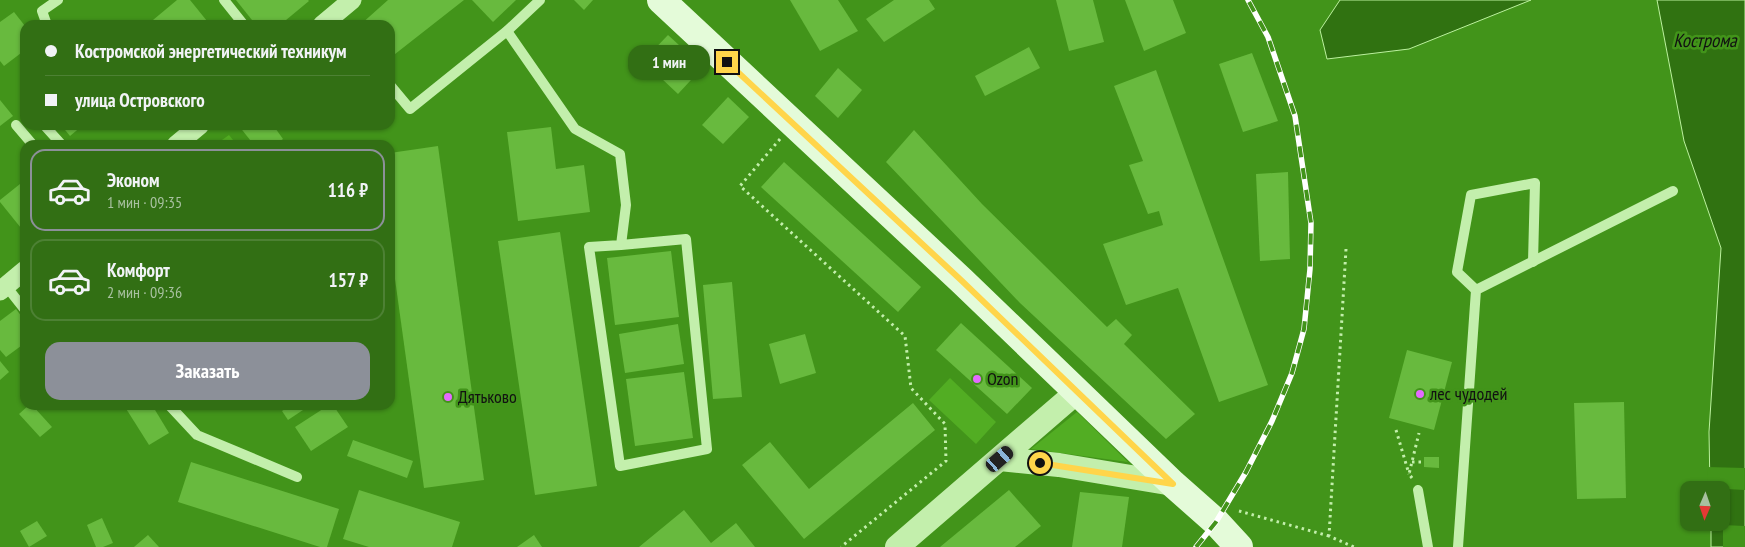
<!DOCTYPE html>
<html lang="ru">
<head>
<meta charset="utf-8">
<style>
  :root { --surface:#326f14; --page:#3a741d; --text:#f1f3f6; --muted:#a8c1a0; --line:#4d8134; --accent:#8c9099 }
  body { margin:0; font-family:"PT Sans Narrow",sans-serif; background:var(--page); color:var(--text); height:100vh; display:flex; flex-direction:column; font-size:19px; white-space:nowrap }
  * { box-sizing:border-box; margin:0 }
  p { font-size:16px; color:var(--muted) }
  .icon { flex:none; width:28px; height:28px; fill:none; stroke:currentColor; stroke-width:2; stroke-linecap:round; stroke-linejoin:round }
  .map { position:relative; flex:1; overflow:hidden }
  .drawer { position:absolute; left:20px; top:140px; width:375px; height:270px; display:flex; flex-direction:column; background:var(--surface); border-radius:15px; box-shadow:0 1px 4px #0004 }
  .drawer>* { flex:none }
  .banner { position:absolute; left:20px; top:20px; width:375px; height:110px; border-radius:15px; box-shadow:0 1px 4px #0004; display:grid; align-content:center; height:110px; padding:0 25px; background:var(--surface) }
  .needle { width:32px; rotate:182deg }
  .buttons { position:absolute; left:1680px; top:481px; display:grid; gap:10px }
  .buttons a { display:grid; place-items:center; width:50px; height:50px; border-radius:10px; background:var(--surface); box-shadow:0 1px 4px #0004; font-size:25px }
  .end { position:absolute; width:22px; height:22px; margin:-11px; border:6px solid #ffd54a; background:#111; box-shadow:0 0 0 2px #111 }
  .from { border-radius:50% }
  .bubble { position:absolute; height:35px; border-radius:15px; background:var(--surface); box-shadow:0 1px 4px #0004; font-size:16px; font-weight:600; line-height:35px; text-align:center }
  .car { position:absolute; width:15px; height:30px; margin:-15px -8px; border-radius:6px; box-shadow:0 0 4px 1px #0007; background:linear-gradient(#222 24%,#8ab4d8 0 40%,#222 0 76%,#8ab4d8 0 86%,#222 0) }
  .banner b { display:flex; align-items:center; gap:18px; height:48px; font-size:19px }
  .banner b+b { border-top:1px solid var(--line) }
  .banner i { width:12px; height:12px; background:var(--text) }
  ul { padding:9px 0 0; list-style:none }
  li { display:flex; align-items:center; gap:15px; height:82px; margin:0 10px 8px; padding:0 15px; border:2px solid var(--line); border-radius:15px }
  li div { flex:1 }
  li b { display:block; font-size:19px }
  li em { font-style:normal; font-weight:600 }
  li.current { border-color:var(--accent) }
  li>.icon { width:45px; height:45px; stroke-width:1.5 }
  .primary-button { display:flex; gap:10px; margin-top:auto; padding:10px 25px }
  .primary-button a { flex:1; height:58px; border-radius:15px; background:var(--accent); color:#fff; font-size:20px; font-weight:600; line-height:58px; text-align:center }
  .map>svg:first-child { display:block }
</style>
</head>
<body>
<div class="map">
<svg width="1745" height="547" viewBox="0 0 1745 547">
  <rect width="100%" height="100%" fill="#42941a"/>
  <g fill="#52ad23">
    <polygon points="229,135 237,145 215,145"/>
    <polygon points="950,378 996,422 976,444 929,400"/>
    <polygon points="1077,412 1128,462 1031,449"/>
  </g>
  <g fill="#307211" stroke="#bcf19f">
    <polygon points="1340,0 1531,0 1409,49 1327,59 1320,30"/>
    <polygon points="1657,0 1745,0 1745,547 1711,547 1711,523 1721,522 1721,490 1710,490 1709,432 1721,248 1684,141"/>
  </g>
  <g fill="#42941a">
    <polygon points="1707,467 1745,468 1745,490 1708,488"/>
    <polygon points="1723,525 1745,526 1745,547 1723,547"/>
  </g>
  <g fill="#68ba3e">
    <polygon points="177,0 190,0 207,21 203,25 147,25"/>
    <polygon points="236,0 308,0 309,1 280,25 256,25"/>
    <polygon points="388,0 464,0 390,58 390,25 360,25"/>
    <polygon points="472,0 516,0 493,22"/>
    <polygon points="574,0 593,0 584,10"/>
    <polygon points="790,0 838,0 858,31 820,51"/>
    <polygon points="894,0 929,0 935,9 884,42 866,19"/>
    <polygon points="1056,0 1093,0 1104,42 1069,51"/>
    <polygon points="1125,0 1173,0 1186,33 1144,51"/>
    <polygon points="14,12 25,26 25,50 4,66 0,61 0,22"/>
    <polygon points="668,35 703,67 678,94 643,61"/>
    <polygon points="1029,47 1040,68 985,96 975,76"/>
    <polygon points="1252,53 1278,121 1243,132 1219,64"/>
    <polygon points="838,68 862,90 838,118 815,96"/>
    <polygon points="1156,70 1268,385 1219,402 1178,288 1126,305 1103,244 1163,225 1159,211 1148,214 1129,165 1143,161 1114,86"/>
    <polygon points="728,97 749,117 723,144 702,125"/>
    <polygon points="0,100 13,116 0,126"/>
    <polygon points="61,125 83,125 70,136"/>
    <polygon points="240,125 273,125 283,139 275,145 254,145 239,126"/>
    <polygon points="551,127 556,169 584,165 590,212 518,221 507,132"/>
    <polygon points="914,130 982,204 1107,327 1116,319 1132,335 1124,344 1195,414 1166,439 1020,303 886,162"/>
    <polygon points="438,146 484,480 424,488 390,243 390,153"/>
    <polygon points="784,162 921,287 898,312 761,187"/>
    <polygon points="1288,172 1290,259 1260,261 1256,174"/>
    <polygon points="25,180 25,233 0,202 0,200"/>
    <polygon points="560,232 597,486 535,495 498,241"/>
    <polygon points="671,251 679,317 615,325 607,258"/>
    <polygon points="732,282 742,397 713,399 703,285"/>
    <polygon points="16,309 25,321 25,343 6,357 0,350 0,321"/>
    <polygon points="961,323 1032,388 1007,414 936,350"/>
    <polygon points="678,324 684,364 625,373 619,334"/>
    <polygon points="805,334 816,373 780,384 769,344"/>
    <polygon points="1407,350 1452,362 1434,430 1389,418"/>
    <polygon points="0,361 9,372 0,380"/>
    <polygon points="684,372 693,438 635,446 626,379"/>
    <polygon points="1624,402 1626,498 1577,499 1574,403"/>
    <polygon points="913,403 935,430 804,539 742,465 770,442 809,489"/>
    <polygon points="29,405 32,405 52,427 40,437 19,414"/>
    <polygon points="129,405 152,405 169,433 149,445 125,407"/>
    <polygon points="291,405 304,405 306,408 288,420 282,411"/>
    <polygon points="329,405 333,405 348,427 311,451 295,427"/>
    <polygon points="353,440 413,461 407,478 347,456"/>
    <polygon points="1424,457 1439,457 1439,468 1424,467"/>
    <polygon points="191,462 339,509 327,547 320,547 178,502"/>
    <polygon points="359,490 460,522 452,547 369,547 343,539"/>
    <polygon points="1009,490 1041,526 1015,547 940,547"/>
    <polygon points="1080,492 1129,497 1122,547 1072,547"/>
    <polygon points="684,510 711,543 736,523 755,547 639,547"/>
    <polygon points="102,518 113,543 103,547 96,547 87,525"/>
    <polygon points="37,521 47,536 29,547 20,531"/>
    <polygon points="148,535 159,547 134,547"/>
    <polygon points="534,535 542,547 517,547"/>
  </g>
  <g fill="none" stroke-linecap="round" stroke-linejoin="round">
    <g stroke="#c3efac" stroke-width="3" stroke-dasharray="2.5 4" stroke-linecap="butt">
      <polyline points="780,139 740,186 905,336 911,388 945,424 946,461 841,547"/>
      <polyline points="1346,249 1329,536 1354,547"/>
      <polyline points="1396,430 1409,474"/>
      <polyline points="1412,462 1424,462"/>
      <polyline points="1412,478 1409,474 1419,433"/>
      <polyline points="1239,511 1329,536"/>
    </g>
    <g stroke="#c3efac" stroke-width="10">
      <polyline points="224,0 244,25"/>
      <polyline points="47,25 42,11 58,0"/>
      <polyline points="507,31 575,129 620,154 626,205 621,245 589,247 620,466 707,449 686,239 621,245"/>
      <polyline points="390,85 410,109 507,31 540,0"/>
      <polyline points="25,102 25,103"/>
      <polyline points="16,125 33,145"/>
      <polyline points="44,125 62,145"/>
      <polyline points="6,286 25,310"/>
      <polyline points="1476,290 1457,272 1471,195 1535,183 1533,262"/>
      <polyline points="169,405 197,435 297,477"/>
      <polyline points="1418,490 1428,547"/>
      <polyline points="1458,547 1476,290 1673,191"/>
    </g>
    <g stroke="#c3efac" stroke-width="19">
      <polyline points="322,25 352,0"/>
      <polyline points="176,145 200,125"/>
      <polyline points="0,291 25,270"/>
    </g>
    <g stroke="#c3efac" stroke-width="24">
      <polyline points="1000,459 1059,465 1173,484"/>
      <polyline points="897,547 1078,391"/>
    </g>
    <polyline stroke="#e4fbd9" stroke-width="28" points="661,0 962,281 1173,484 1216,522 1239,547"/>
    <g stroke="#fff" stroke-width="5.5">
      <polyline id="rail" points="1196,547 1216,522 1246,472 1272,421 1292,373 1304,329 1310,269 1311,223 1295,116 1268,37 1248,0"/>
    </g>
    <use href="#rail" stroke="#42941a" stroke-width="4" stroke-dasharray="11" stroke-linecap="butt"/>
  </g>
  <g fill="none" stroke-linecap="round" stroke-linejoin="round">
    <polyline stroke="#ffd54a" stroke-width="6" points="727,62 962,281 1173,484 1040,463"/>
  </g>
  <g fill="#e46aff" stroke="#42941a" stroke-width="2">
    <circle cx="977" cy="379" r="5"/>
    <circle cx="1420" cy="394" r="5"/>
    <circle cx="448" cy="397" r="5"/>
  </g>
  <g text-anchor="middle" stroke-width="5" stroke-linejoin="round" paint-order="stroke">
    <g font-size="18" fill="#111" stroke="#42941a" text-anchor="start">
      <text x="987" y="385">Ozon</text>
      <text x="1430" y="400">лес чудодей</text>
      <text x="458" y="403">Дятьково</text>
    </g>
    <g font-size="19" font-style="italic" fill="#111" stroke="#42941a">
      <text x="1705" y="47">Кострома</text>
    </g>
  </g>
</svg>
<div class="buttons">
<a><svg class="needle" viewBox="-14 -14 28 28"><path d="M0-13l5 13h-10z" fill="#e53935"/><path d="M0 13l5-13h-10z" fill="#a8c1a0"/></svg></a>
</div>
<i class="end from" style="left:1040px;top:463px"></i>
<i class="end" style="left:727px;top:62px"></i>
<div class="bubble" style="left:628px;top:45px;width:82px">1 мин</div>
<i class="car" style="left:1000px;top:459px;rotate:49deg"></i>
<div class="banner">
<b><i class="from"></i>Костромской энергетический техникум</b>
<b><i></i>улица Островского</b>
</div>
<section class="drawer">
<ul>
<li class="current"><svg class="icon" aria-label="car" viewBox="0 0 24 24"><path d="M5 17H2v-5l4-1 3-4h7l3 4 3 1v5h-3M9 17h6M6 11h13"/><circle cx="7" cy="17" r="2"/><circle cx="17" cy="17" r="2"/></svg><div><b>Эконом</b><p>1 мин · 09:35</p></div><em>116 ₽</em></li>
<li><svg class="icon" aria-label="car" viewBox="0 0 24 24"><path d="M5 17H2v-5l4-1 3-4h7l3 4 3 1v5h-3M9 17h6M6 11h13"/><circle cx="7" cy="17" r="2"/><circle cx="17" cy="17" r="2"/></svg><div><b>Комфорт</b><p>2 мин · 09:36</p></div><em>157 ₽</em></li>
</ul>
<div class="primary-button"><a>Заказать</a></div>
</section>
</div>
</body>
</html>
